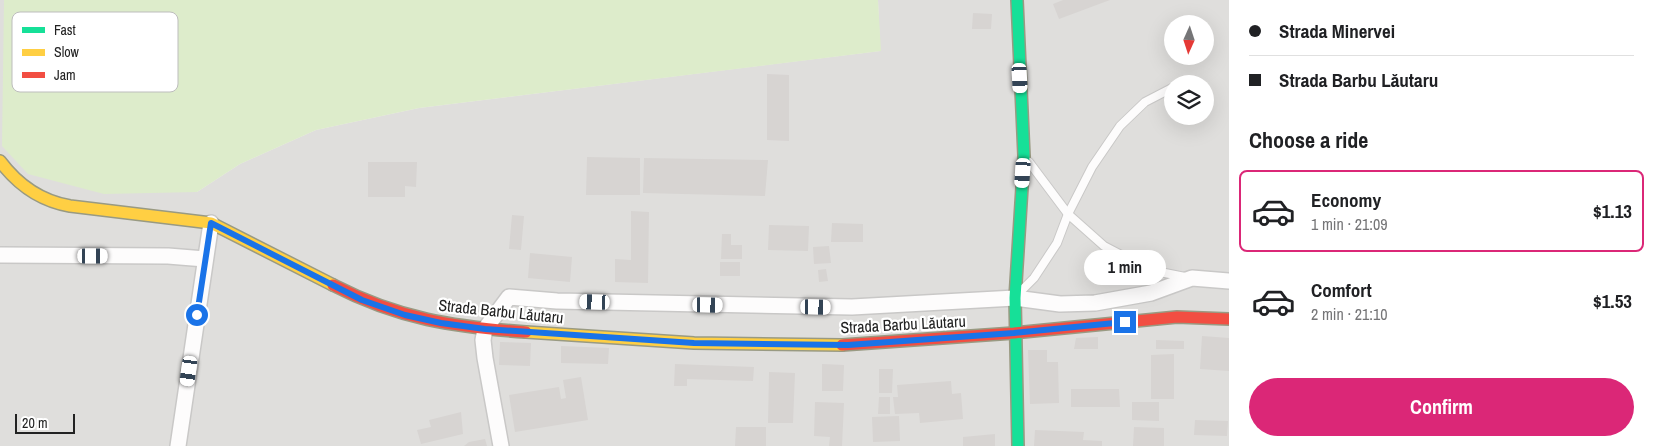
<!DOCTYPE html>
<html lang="en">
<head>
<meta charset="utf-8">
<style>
  :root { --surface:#fff; --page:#f2f2f2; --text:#202124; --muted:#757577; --line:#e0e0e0; --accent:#db2777 }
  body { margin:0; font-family:"Archivo Narrow",sans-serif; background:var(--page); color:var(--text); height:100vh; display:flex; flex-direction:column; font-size:19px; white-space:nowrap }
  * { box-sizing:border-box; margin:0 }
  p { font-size:16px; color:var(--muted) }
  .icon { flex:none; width:28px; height:28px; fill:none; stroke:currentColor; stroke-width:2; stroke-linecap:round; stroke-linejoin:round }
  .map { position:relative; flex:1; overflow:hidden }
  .panel { display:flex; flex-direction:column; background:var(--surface); width:425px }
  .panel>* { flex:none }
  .top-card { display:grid; align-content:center; height:110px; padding:0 20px; background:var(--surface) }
  .needle { width:32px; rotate:183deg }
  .tools { position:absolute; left:1164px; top:15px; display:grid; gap:10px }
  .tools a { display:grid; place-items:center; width:50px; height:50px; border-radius:50%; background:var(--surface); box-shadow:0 5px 20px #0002; font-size:25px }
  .scale { position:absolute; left:15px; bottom:12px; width:60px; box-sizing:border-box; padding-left:5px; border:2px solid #222; border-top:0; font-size:14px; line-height:18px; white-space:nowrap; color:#222; -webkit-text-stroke:4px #fff; paint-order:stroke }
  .end { position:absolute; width:22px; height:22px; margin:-11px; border:6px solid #1a73e8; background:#fff; box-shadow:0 0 0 2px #fff }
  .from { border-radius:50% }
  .bubble { position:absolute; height:35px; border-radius:18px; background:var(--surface); box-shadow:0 5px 20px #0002; font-size:16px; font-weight:700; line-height:35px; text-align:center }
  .car { position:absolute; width:15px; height:30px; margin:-15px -8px; border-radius:6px; box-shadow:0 0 4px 1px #0007; background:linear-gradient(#fff 24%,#345 0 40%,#fff 0 76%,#345 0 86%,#fff 0) }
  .top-card b { display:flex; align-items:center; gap:18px; height:48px; font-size:19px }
  .top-card b+b { border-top:1px solid var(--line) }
  .top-card i { width:12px; height:12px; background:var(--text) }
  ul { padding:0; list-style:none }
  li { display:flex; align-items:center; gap:15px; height:82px; margin:0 10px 8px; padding:0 10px; border:2px solid transparent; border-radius:8px }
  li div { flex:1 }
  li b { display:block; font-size:19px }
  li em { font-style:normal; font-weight:700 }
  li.selected { border-color:var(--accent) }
  li>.icon { width:45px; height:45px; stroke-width:1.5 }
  h2 { padding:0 20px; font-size:22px; line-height:60px }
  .primary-button { display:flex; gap:10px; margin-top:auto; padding:10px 20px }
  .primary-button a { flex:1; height:58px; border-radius:30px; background:var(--accent); color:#fff; font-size:20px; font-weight:700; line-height:58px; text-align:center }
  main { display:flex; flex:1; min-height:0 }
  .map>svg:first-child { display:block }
</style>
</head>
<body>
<main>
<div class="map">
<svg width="1229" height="446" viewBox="0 0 1229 446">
  <rect width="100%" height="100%" fill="#f0eeeb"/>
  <path fill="#dfdedc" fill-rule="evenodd" d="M0,0H4L197,192L240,164L316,130L419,108L880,51L878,0H1229V446H0ZM1172,24H1205V56H1172ZM1172,84H1205V116H1172Z"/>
  <polygon fill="#ddeccb" points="4,0 878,0 881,51 419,108 316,130 240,164 197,192 104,194 28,174 2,146"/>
  <g fill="#d7d4d2">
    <polygon points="1063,0 1110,0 1059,19 1053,4"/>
    <polygon points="973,13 992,14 991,29 972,29"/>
    <polygon points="767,74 789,75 789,141 767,140"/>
    <polygon points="1195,76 1198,84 1183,84 1182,81"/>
    <polygon points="587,157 640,158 640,195 586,195"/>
    <polygon points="644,158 768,160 765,196 643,193"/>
    <polygon points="368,162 417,162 416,187 405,186 405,197 368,197"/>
    <polygon points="631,211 649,212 648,283 615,282 615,259 631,260"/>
    <polygon points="512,215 524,216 521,250 509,249"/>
    <polygon points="832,223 863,224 863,242 831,242"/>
    <polygon points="769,225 809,226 808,251 768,250"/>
    <polygon points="722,234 731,234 731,245 742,245 742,259 721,259"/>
    <polygon points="829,246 831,263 814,264 813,247"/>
    <polygon points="530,253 572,257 570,282 528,278"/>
    <rect x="720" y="262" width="20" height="14"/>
    <polygon points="826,269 828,281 819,282 818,270"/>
    <polygon points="1202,336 1229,338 1229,371 1200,369"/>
    <polygon points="1098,337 1098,349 1074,349 1076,338"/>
    <polygon points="1156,340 1184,341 1184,349 1156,349"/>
    <polygon points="500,342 531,343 530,366 499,365"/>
    <polygon points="561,346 609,348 608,364 561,363"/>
    <polygon points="1028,350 1047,350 1047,362 1058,362 1059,403 1030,404"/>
    <polygon points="1174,354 1174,399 1151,399 1151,355"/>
    <polygon points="675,364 754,367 753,381 687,379 687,386 674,386"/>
    <polygon points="822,364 844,365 843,391 822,391"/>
    <polygon points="879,369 893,369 892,393 879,393"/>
    <polygon points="769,372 795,373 793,423 768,423"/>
    <polygon points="581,377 588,420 515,432 509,395 559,387 561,399 566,398 563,380"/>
    <polygon points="951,381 952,394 961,393 963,419 920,423 919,413 895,414 893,397 898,397 897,385"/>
    <polygon points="1071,389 1119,389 1120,407 1071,407"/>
    <polygon points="879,397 890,397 890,414 878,414"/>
    <polygon points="815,402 844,403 842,446 829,446 830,437 814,436"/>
    <polygon points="1132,402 1159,402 1159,421 1132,420"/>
    <polygon points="461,412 463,434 421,444 417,430 431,427 429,420"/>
    <polygon points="899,416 900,441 873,442 872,417"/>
    <polygon points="1195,420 1228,421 1227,436 1194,435"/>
    <polygon points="736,427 766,427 766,446 735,446"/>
    <polygon points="1134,427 1164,428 1164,446 1133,446"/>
    <polygon points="1035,430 1084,432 1083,440 1102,441 1102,446 1034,446"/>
    <polygon points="995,434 995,446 963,446 963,437"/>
    <polygon points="485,439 487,446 464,446 469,442"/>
  </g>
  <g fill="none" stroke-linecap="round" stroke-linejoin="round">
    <g stroke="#c9c8c7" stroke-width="10">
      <g id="lane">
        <polyline points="1029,162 1068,214 1104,246 1150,270 1185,277"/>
        <polyline points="1020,292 1034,278 1057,243 1068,214 1092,167 1120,126 1145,102 1172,88"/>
      </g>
    </g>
    <g stroke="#c9c8c7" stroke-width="18">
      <g id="street">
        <polyline points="0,255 168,256 205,259"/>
        <polyline points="178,446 211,223"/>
        <polyline points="501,446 485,358 483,340 485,329 509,297 557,301 852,307 1015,298 1060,304 1095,303 1151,293 1192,278 1229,281"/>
      </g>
    </g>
    <g stroke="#999a82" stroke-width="14">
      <polyline id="fast" points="1017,0 1024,156 1015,298 1018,446"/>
    </g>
    <g stroke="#999a82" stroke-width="14">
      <g id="slow">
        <path d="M0,161C18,185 41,201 70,206L211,223L333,285"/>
        <polyline points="526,332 694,343 842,345"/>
      </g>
    </g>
    <g stroke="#999a82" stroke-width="14">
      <g id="jam">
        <path d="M333,285C399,319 454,327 526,332"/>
        <polyline points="842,345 1014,333 1177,317 1229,319"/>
      </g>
    </g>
    <use href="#lane" stroke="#fdfcfc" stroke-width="8"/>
    <use href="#street" stroke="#fdfcfc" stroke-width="15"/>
    <use href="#fast" stroke="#16e098" stroke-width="11"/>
    <use href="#slow" stroke="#ffcf43" stroke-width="11"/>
    <use href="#jam" stroke="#f24e42" stroke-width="11"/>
  </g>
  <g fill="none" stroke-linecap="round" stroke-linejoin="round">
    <polyline stroke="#1a73e8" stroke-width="6" points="197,315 211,223 362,300 405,315 441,323 485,329 694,343 848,345 1014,333 1125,322"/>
  </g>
  <g text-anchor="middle" stroke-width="4.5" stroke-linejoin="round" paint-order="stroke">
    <g font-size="16" fill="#222" stroke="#fff">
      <text transform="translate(501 311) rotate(6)" y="6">Strada Barbu Lăutaru</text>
      <text transform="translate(903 324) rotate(-3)" y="6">Strada Barbu Lăutaru</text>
    </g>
  </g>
  <rect x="12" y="12" width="166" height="80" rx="8" fill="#fff" stroke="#bdbdbd" stroke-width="1"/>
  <rect x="22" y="27" width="23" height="6" fill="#16e098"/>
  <rect x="22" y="49" width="23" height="7" fill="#ffcf43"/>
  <rect x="22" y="72" width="23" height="6" fill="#f24e42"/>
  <g font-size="14" fill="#222">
    <text x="54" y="35">Fast</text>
    <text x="54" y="57">Slow</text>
    <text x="54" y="80">Jam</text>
  </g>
</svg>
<div class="tools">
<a><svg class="needle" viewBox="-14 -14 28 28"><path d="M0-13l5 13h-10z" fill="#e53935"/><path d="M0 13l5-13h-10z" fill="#757577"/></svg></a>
<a><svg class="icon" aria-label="layers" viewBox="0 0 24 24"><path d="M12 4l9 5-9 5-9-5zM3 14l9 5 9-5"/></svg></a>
</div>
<div class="scale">20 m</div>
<i class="end from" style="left:197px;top:315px"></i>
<i class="end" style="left:1125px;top:322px"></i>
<div class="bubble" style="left:1084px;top:250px;width:82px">1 min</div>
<i class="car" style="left:1020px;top:78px;rotate:177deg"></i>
<i class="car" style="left:1023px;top:173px;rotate:184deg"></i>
<i class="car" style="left:93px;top:256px;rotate:90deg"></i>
<i class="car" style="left:595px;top:302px;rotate:272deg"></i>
<i class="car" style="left:708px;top:305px;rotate:91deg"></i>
<i class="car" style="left:816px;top:307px;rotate:91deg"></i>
<i class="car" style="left:189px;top:371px;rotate:188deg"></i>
</div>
<section class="panel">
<div class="top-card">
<b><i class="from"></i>Strada Minervei</b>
<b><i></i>Strada Barbu Lăutaru</b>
</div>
<h2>Choose a ride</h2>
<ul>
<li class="selected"><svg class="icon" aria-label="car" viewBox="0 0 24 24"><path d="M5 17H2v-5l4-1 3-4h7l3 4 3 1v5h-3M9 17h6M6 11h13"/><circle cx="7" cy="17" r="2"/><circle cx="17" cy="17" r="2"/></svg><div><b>Economy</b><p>1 min · 21:09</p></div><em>$1.13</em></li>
<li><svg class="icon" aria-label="car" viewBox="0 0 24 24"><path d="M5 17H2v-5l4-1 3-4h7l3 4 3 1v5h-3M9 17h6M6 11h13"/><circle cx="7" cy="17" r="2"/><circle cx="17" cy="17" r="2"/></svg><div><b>Comfort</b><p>2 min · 21:10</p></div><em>$1.53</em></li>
</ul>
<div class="primary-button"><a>Confirm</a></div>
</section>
</main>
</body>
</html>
